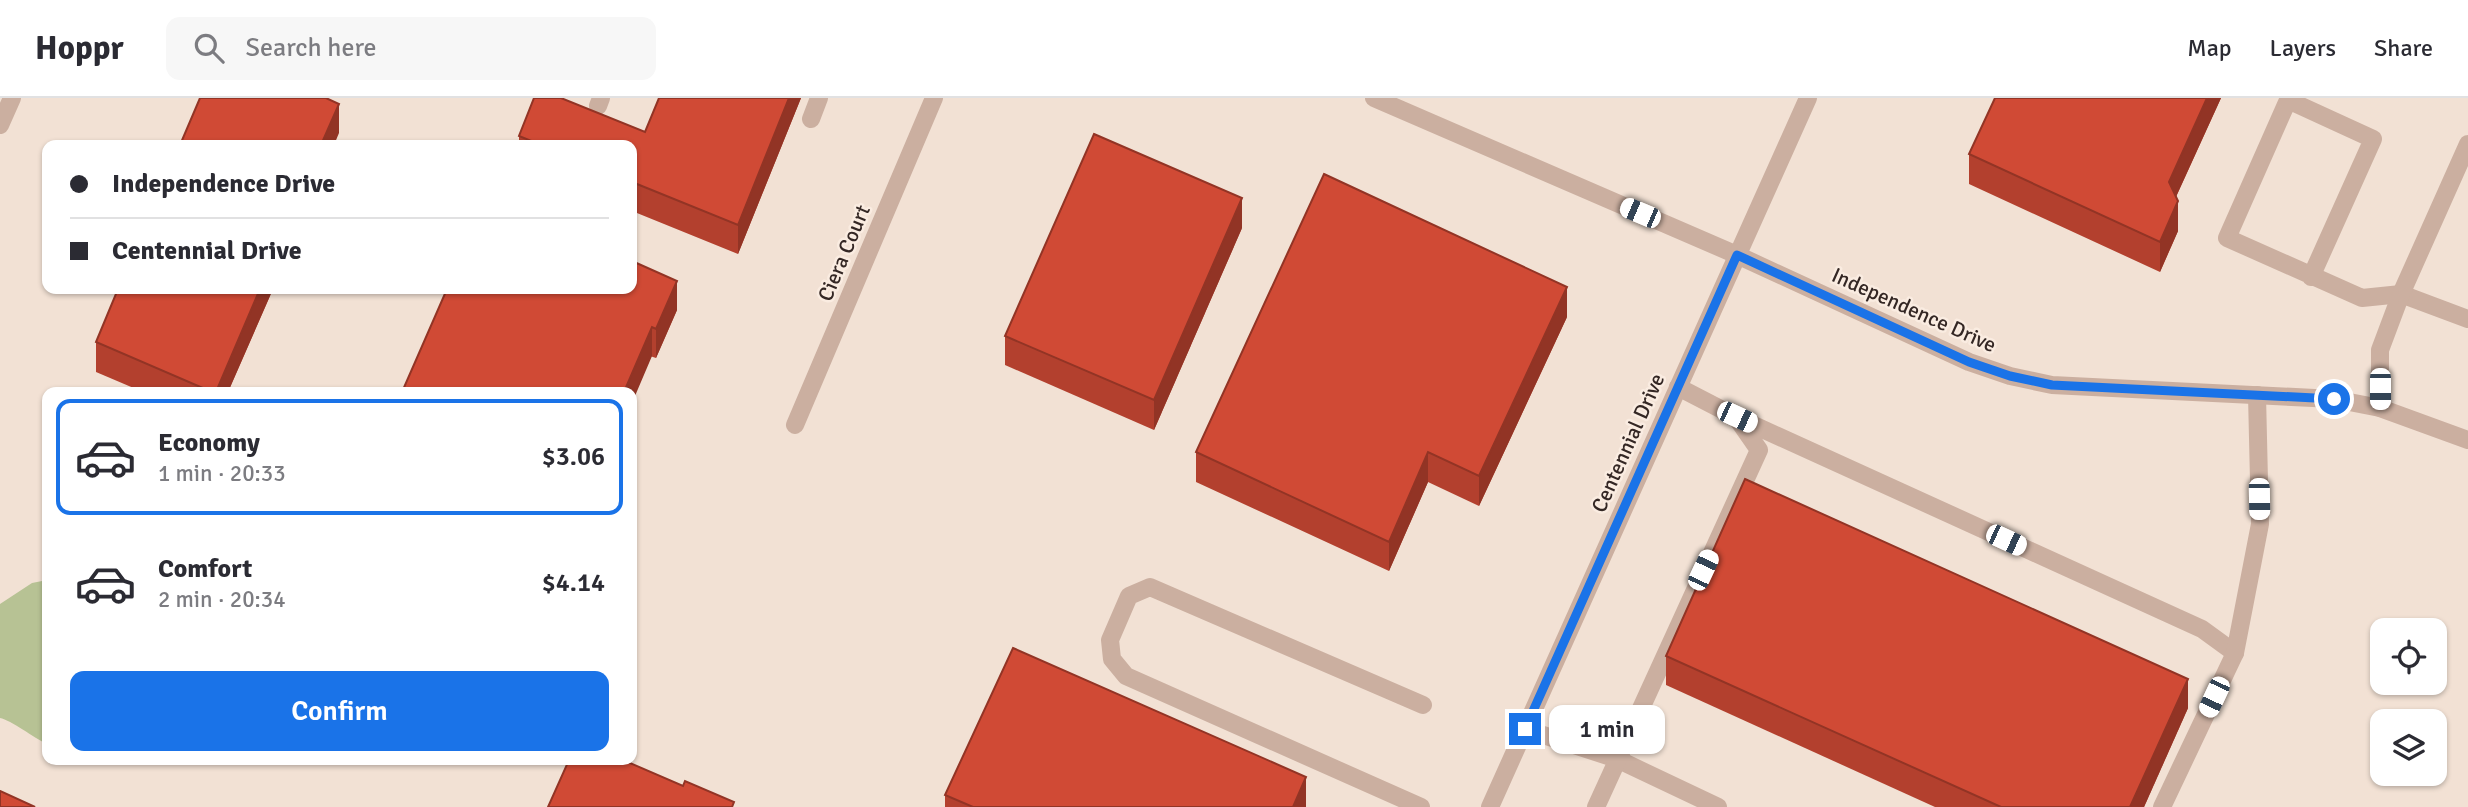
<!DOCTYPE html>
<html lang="en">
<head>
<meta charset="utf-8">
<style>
  :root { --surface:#fff; --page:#f7f7f7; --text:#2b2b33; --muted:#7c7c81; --line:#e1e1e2; --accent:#1a73e8 }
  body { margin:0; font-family:Signika,sans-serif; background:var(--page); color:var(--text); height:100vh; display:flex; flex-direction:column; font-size:26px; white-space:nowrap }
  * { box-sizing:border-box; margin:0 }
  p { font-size:23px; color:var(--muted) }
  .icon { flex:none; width:38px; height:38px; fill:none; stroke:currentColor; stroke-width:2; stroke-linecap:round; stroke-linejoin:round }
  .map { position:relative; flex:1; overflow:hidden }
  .panel { position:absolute; left:42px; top:289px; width:595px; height:378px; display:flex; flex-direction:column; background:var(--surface); border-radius:14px; box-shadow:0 2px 5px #0004 }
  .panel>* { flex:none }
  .top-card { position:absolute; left:42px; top:42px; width:595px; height:154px; border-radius:14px; box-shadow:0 2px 5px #0004; display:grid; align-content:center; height:154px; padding:0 28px; background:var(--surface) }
  .fabs { position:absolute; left:2370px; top:520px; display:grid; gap:14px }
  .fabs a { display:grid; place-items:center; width:77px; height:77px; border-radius:14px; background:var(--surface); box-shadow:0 2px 5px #0004; font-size:35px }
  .end { position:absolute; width:32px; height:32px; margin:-16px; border:9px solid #1a73e8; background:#fff; box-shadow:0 0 0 4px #fff }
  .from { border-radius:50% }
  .bubble { position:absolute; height:49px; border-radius:14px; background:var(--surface); box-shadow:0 2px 5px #0004; font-size:23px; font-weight:600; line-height:49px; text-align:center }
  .car { position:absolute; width:21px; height:42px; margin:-21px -10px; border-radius:9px; box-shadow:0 0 5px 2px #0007; background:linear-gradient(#fff 24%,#345 0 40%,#fff 0 76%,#345 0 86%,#fff 0) }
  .top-card b { display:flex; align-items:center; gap:24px; height:66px; font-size:26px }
  .top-card b+b { border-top:2px solid var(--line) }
  .top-card i { width:18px; height:18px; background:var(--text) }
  ul { padding:12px 0 0; list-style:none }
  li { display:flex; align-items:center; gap:21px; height:116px; margin:0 14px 10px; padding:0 14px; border:4px solid transparent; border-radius:14px }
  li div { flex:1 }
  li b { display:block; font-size:26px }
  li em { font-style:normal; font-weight:600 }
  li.current { border-color:var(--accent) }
  li>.icon { width:63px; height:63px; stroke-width:1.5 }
  .primary-button { display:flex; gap:14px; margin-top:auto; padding:14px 28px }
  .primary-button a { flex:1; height:80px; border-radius:14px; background:var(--accent); color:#fff; font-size:28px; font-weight:600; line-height:80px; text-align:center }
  header { display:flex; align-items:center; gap:42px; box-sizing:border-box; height:98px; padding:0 35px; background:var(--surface); border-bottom:2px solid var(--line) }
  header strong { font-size:33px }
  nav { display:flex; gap:38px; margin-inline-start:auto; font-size:24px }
  .search { width:490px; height:63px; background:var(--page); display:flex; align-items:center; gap:18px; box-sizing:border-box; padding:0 24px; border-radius:14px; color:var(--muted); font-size:26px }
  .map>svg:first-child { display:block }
</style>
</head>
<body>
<header>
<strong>Hoppr</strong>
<div class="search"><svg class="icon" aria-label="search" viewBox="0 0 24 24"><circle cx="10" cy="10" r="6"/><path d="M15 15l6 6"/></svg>Search here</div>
<nav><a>Map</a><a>Layers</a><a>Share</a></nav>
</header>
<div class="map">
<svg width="2468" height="709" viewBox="0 0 2468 709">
  <rect width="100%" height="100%" fill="#f2e1d4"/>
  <path fill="#b7c294" d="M47,482V646C34,640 11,622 0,620V506L32,485Z"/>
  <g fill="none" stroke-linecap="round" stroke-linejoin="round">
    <g stroke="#cbafa0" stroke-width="18">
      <polyline points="1374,0 1737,157 1969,264 2010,278 2052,287 2334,301 2380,310 2468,342"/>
      <polyline points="598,8 601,0"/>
      <polyline points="811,21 819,0"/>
      <polyline points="0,27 12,0"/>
      <polyline points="2311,179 2373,41 2288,2 2227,140 2362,200 2401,196 2468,221"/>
      <polyline points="2380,310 2380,252 2401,196 2468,46"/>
      <polyline points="1736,319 2202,531 2235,555"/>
      <polyline points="795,327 934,0"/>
      <polyline points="1525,631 1617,661 1718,709"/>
      <polyline points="1421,709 1126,578 1112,561 1110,542 1129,498 1150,489 1423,607"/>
      <polyline points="1490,709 1808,0"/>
      <polyline points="1596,709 1759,352 1736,319 1678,289"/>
      <polyline points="2162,709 2235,555 2260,426 2257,297"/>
    </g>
  </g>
  <g fill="#b3402e">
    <polygon points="659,0 801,0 738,156 632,113 632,47 519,47 519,38 645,34"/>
    <polygon points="1995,0 2221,0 2176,99 2178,133 2160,174 1969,86 1969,56"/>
    <polygon points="1242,130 1154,332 1005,267 1005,238"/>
    <polygon points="273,191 228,294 143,294 96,274 96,244"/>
    <polygon points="447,191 677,212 656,260"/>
    <polygon points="1567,219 1479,408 1428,384 1389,473 1196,384 1196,354"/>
    <polygon points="1666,558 2188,610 2144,709 1935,709 1666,587"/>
    <polygon points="945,697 1306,709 945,709"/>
  </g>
  <g fill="#923425">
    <polygon points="789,0 801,0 738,156 738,127"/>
    <polygon points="2207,0 2221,0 2169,114 2169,84"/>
    <polygon points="339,6 339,35 334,47 321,47"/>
    <polygon points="1242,100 1242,130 1154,332 1154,302"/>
    <polygon points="2178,103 2178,133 2160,174 2160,144"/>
    <polygon points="677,183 677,212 656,260 656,231"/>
    <polygon points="1567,189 1567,219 1479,408 1479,378"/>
    <polygon points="260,191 273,191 228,294 216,294"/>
    <polygon points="652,229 652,258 632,305 632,294 624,294"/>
    <polygon points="1428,354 1428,384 1389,473 1389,444"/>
    <polygon points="2188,581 2188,610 2144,709 2130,709"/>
    <polygon points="1306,679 1306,709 1293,709"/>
  </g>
  <g fill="#d04a35" stroke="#923425" stroke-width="2">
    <polygon points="200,0 326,0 339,6 321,47 180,47"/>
    <polygon points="534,0 561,0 645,34 659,0 789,0 738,127 632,84 632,47 541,47 519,38"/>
    <polygon points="1995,0 2207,0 2169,84 2178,103 2160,144 1969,56"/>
    <polygon points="1094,36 1242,100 1154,302 1005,238"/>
    <polygon points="1324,76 1567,189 1479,378 1428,354 1389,444 1196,354"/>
    <polygon points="632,163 677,183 656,231 652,229 624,294 402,294 447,191 632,191"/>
    <polygon points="118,191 260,191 216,294 212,294 96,244"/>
    <polygon points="1745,381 2188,581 2130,709 2001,709 1666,558"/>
    <polygon points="1013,550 1306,679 1293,709 973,709 945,697"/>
    <polygon points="569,662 623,662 683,688 685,683 734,704 732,709 548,709"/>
    <polygon points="0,693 35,709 0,709"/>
  </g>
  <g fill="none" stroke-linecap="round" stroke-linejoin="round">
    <polyline stroke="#1a73e8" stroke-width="9" points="1525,631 1737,157 1969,264 2010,278 2052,287 2334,301"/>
  </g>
  <g text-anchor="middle" stroke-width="5" stroke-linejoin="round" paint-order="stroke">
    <g font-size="21" fill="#342724" stroke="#faece1">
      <text transform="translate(844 155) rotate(-67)" y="7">Ciera Court</text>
      <text transform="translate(1914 212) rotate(24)" y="7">Independence Drive</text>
      <text transform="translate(1628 345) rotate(-66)" y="7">Centennial Drive</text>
    </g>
  </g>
</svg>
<div class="fabs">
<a><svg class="icon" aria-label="locate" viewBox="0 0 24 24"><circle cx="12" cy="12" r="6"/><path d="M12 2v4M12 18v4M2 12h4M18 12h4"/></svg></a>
<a><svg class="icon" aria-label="layers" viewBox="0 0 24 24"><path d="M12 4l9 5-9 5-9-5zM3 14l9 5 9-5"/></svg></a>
</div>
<i class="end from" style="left:2334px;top:301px"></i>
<i class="end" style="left:1525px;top:631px"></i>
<div class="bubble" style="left:1549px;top:607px;width:116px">1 min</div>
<i class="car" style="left:1640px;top:115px;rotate:293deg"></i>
<i class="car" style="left:2380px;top:291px;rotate:180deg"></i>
<i class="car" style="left:1737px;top:319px;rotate:115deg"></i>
<i class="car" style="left:2259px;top:401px;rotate:179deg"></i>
<i class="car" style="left:2006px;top:442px;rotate:115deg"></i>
<i class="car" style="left:1703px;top:472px;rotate:25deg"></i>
<i class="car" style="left:2214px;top:599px;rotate:205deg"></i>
<div class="top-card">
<b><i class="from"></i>Independence Drive</b>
<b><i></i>Centennial Drive</b>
</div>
<section class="panel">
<ul>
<li class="current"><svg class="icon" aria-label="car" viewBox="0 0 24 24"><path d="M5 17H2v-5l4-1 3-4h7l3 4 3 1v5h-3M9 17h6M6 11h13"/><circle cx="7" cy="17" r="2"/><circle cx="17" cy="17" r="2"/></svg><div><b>Economy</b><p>1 min · 20:33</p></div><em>$3.06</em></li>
<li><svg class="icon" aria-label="car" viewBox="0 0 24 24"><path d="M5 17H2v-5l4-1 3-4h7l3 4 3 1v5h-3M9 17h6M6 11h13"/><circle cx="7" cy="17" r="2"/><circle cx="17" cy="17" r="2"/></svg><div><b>Comfort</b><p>2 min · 20:34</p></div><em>$4.14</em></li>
</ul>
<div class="primary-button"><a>Confirm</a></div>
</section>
</div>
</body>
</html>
